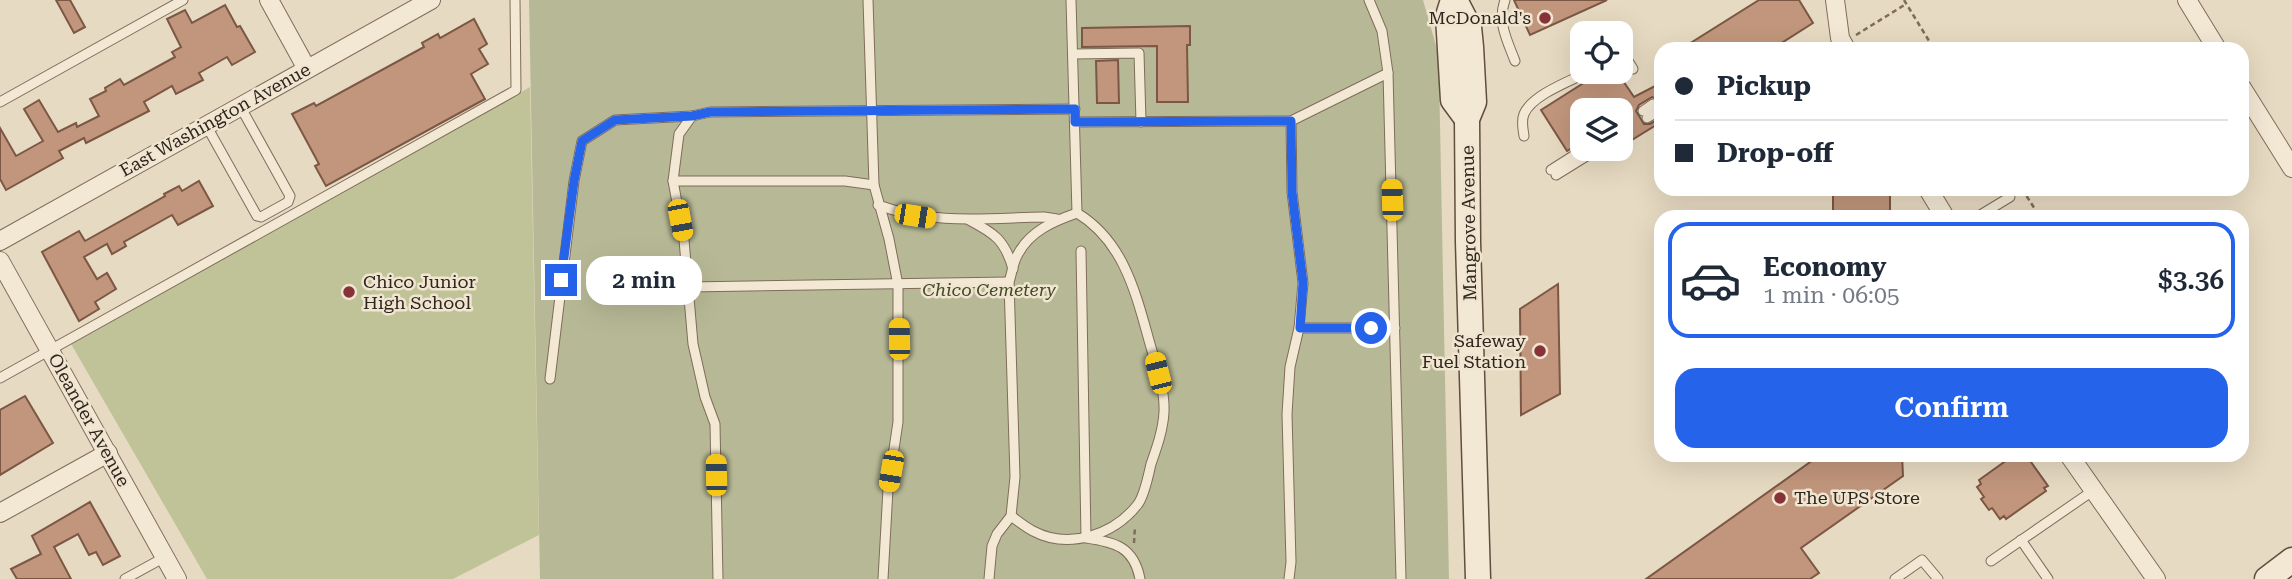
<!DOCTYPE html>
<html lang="en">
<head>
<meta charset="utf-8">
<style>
  :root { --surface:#fff; --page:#f6f6f7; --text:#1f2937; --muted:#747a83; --line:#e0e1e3; --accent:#2563eb }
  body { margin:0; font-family:"Roboto Serif",serif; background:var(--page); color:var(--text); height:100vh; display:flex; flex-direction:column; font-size:26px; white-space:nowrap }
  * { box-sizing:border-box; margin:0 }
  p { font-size:23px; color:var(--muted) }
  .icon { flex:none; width:38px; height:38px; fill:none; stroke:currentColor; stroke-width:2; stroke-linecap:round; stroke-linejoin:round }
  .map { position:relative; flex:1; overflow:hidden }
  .drawer { position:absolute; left:1654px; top:210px; width:595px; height:252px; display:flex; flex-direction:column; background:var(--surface); border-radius:21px; box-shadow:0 7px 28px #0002 }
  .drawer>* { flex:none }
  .guide { position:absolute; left:1654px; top:42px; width:595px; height:154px; border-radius:21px; box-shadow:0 7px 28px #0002; display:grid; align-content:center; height:154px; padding:0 21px; background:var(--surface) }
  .buttons { position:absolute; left:1570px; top:21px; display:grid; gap:14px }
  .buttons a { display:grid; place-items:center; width:63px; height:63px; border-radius:14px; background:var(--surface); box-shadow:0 7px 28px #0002; font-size:35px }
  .end { position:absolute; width:32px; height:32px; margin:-16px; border:9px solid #2563eb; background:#fff; box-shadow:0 0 0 4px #fff }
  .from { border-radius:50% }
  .bubble { position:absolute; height:49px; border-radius:21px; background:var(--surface); box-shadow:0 7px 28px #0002; font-size:23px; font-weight:600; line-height:49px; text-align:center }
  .car { position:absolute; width:21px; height:42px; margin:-21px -10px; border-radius:9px; box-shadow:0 0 5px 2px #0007; background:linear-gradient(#f5c518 24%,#345 0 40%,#f5c518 0 76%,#345 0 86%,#f5c518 0) }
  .guide b { display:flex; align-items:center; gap:24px; height:66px; font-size:26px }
  .guide b+b { border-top:2px solid var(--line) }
  .guide i { width:18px; height:18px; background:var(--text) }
  ul { padding:12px 0 0; list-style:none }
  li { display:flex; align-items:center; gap:21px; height:116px; margin:0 14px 10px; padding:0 7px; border:4px solid transparent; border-radius:21px }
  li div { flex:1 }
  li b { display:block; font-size:26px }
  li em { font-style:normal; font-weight:600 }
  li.on { border-color:var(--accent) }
  li>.icon { width:63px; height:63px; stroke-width:1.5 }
  .cta { display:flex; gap:14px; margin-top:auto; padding:14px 21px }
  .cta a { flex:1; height:80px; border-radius:21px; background:var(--accent); color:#fff; font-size:28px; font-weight:600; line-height:80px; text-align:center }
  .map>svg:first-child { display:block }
</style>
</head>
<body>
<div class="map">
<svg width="2292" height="579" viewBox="0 0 2292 579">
  <rect width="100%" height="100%" fill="#e7dac2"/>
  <polygon fill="#c0c398" points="530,87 539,535 453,579 207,579 71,344"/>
  <polygon fill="#b7b996" points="529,0 1423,0 1437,49 1439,73 1449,579 540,579"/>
  <g fill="#c1967c" stroke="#7b5744" stroke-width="2">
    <polygon points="56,0 70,0 85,27 74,33"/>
    <polygon points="1514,0 1607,0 1530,35"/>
    <polygon points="1759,0 1799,0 1813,23 1772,49 1681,49"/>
    <polygon points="225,5 237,27 240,26 255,52 232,65 227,57 199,73 203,80 176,94 172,86 144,102 149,111 86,143 84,138 59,151 63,158 6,190 0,179 0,128 16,156 43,141 24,109 39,100 58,132 76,123 77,127 99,116 90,99 106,91 105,88 120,79 124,85 175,57 172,52 181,47 167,19 185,10 192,23"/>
    <polygon points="474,19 487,44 479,49 488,64 471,74 485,99 326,186 315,166 319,164 292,114 314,103 316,106 424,47 422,43 438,34 440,38"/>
    <polygon points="1190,26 1190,45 1187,45 1188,102 1157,102 1157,46 1082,47 1082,28"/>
    <polygon points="1118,60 1119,103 1097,103 1096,61"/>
    <polygon points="1601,72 1617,72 1634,97 1661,83 1661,106 1658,99 1652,97 1639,105 1636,111 1644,124 1650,124 1661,118 1661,122 1627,143 1625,141 1627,132 1620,128 1620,110 1582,110 1582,142 1567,151 1541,110"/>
    <polygon points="199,181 213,206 178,225 172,215 124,242 126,246 112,254 107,244 84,257 97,279 107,273 116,289 95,302 99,309 79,321 42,252 79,231 85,241 165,196 164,194 179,186 182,191"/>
    <rect x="1833" y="189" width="57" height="28"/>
    <polygon points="1558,284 1560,394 1521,415 1520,309"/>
    <polygon points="25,396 53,443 0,475 0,410"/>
    <polygon points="1820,455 1902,455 1903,476 1801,548 1819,573 1810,579 1646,579"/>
    <polygon points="2014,455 2026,455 2048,486 2044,488 2046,491 2006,519 2004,516 2000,519 1992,508 1989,510 1981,499 1984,497 1977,487 1981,484 1979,480"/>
    <polygon points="90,502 120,556 103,565 96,552 89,555 78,534 54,547 71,579 17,579 11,569 41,554 32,536"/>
  </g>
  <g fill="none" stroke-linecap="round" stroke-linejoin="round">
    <g stroke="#7f6c5b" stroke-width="11">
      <g id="lane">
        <polyline points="868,0 874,185 889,239 898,285 898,422 888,489 883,579"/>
        <polyline points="1071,0 1077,213"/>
        <polyline points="1369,0 1382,31 1388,73 1401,579"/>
        <path d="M1505,0C1497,22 1507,40 1515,61"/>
        <polyline points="1073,54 1139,53 1141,122"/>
        <polyline points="1620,58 1628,61 1633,69"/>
        <polyline points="0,102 183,0"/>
        <polyline points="1643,111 1653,104"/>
        <polyline points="1647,118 1657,112"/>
        <polyline points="1075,122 1291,121 1388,73"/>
        <polyline points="206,125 257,216 261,217 288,202 290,196 240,106"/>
        <polyline points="1620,135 1621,135"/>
        <path d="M1524,136C1523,129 1521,121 1524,114C1532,95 1570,81 1588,72"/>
        <polyline points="1551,170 1584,149"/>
        <polyline points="1556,175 1598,149"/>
        <polyline points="673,181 845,181 874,185"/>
        <path d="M878,205C932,225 988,218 1044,217L1057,219"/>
        <polyline points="1977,217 2010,197"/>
        <path d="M969,220C994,233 1005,240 1013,269"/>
        <path d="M1081,251L1086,538C1115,542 1134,547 1140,579"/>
        <polyline points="689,287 1009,282"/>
        <polyline points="1299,328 1395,328"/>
        <polyline points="0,378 516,90 515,0"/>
        <polyline points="550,379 574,181 582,141 615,120 692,116"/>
        <path d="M1011,516C1018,521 1025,527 1033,531C1069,550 1114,535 1138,504C1145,494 1148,476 1151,464C1157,447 1163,430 1164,412C1165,389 1156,365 1150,344C1136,294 1124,241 1077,213"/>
        <polyline points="2021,540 2048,579"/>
        <polyline points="1991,561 2094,490"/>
        <polyline points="125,579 165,557"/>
        <polyline points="718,579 715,424 705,397 693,344 684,240 673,181 679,134 692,116 710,112 1075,109"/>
        <path d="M989,579L992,546L997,534L1011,516L1015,477L1009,282C1012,273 1013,262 1018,254C1030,231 1054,221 1077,213"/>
        <polyline points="1289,579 1291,562 1287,414 1290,367 1299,328 1303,283 1292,192 1291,121"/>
        <polyline points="1895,579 1922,560 1938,579"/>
      </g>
    </g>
    <g stroke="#7f6c5b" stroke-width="20">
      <g id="street">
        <polyline points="269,0 307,69"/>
        <polyline points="1835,0 1840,38 1846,49"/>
        <polyline points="2187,0 2217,49"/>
        <polyline points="2242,88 2292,168"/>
        <polyline points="1928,189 1945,217"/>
        <polyline points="0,241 431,0"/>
        <polyline points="0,261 177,579"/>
        <polyline points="2069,455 2156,579"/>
        <polyline points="0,513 108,453"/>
      </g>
    </g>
    <g stroke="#604e3f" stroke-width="27">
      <g id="secondary">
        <polyline points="1453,0 1448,16 1453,100 1467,119"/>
        <polyline points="1455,0 1469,27 1471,47 1474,102 1467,119 1468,242 1478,579"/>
        <polyline points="2267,579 2292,560"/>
      </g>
    </g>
    <g stroke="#7f6c5b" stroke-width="2.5" stroke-dasharray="5 3.5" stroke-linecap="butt">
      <polyline points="1904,0 1934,49"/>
      <polyline points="1856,35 1906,4"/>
      <polyline points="2022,189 2040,217"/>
      <polyline points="1134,543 1135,526"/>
    </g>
    <use href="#lane" stroke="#f3e8d4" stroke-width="9"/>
    <use href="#street" stroke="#f3e8d4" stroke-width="18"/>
    <use href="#secondary" stroke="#f3e8d4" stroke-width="24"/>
  </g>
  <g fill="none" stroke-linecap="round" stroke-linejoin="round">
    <polyline stroke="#2563eb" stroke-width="9" points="561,280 574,181 582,141 615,120 692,116 710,112 1075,109 1075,122 1291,121 1292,192 1303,283 1300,328 1371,328"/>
  </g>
  <g fill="#863338" stroke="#f0e5d0" stroke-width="2.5">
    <circle cx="1545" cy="18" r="7"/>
    <circle cx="349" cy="292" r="7"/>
    <circle cx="1540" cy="351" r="7"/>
    <circle cx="1780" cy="498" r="7"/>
  </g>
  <g text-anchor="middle" stroke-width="5" stroke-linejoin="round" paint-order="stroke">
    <g font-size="18" fill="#30261e" stroke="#f0e5d0" text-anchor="end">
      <text x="1531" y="24">McDonald's</text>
      <text x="363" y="288" text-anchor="start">Chico Junior<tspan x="363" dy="21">High School</tspan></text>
      <text x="1526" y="347">Safeway<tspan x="1526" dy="21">Fuel Station</tspan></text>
      <text x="1794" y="504" text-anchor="start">The UPS Store</text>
    </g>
    <g font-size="18" fill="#30261e" stroke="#f0e5d0">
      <text transform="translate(215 120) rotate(-29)" y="6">East Washington Avenue</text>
      <text transform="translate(1469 223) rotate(-91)" y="6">Mangrove Avenue</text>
      <text transform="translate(89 420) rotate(61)" y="6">Oleander Avenue</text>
    </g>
    <g font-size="18" font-style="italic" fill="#434a27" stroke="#f0e5d0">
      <text x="989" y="296">Chico Cemetery</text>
    </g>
  </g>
</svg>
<div class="buttons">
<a><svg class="icon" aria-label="locate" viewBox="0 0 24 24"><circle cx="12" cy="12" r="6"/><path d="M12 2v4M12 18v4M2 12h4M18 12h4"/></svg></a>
<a><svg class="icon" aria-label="layers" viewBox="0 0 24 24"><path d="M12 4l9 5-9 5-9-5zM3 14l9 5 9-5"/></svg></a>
</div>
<i class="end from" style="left:1371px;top:328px"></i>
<i class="end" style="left:561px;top:280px"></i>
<div class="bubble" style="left:586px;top:256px;width:116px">2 min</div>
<i class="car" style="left:1392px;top:200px;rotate:358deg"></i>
<i class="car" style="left:915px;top:216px;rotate:99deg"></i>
<i class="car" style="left:680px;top:220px;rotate:169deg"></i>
<i class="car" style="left:899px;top:339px;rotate:359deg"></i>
<i class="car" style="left:1158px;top:373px;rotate:346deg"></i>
<i class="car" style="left:891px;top:471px;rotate:190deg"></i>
<i class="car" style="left:716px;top:475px;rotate:359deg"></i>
<div class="guide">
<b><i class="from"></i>Pickup</b>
<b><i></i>Drop-off</b>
</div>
<section class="drawer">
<ul>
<li class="on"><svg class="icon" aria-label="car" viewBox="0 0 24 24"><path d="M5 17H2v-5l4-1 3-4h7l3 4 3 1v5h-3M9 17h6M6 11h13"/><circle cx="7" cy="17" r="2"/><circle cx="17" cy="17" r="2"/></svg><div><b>Economy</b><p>1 min · 06:05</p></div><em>$3.36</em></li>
</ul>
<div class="cta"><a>Confirm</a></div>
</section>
</div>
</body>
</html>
